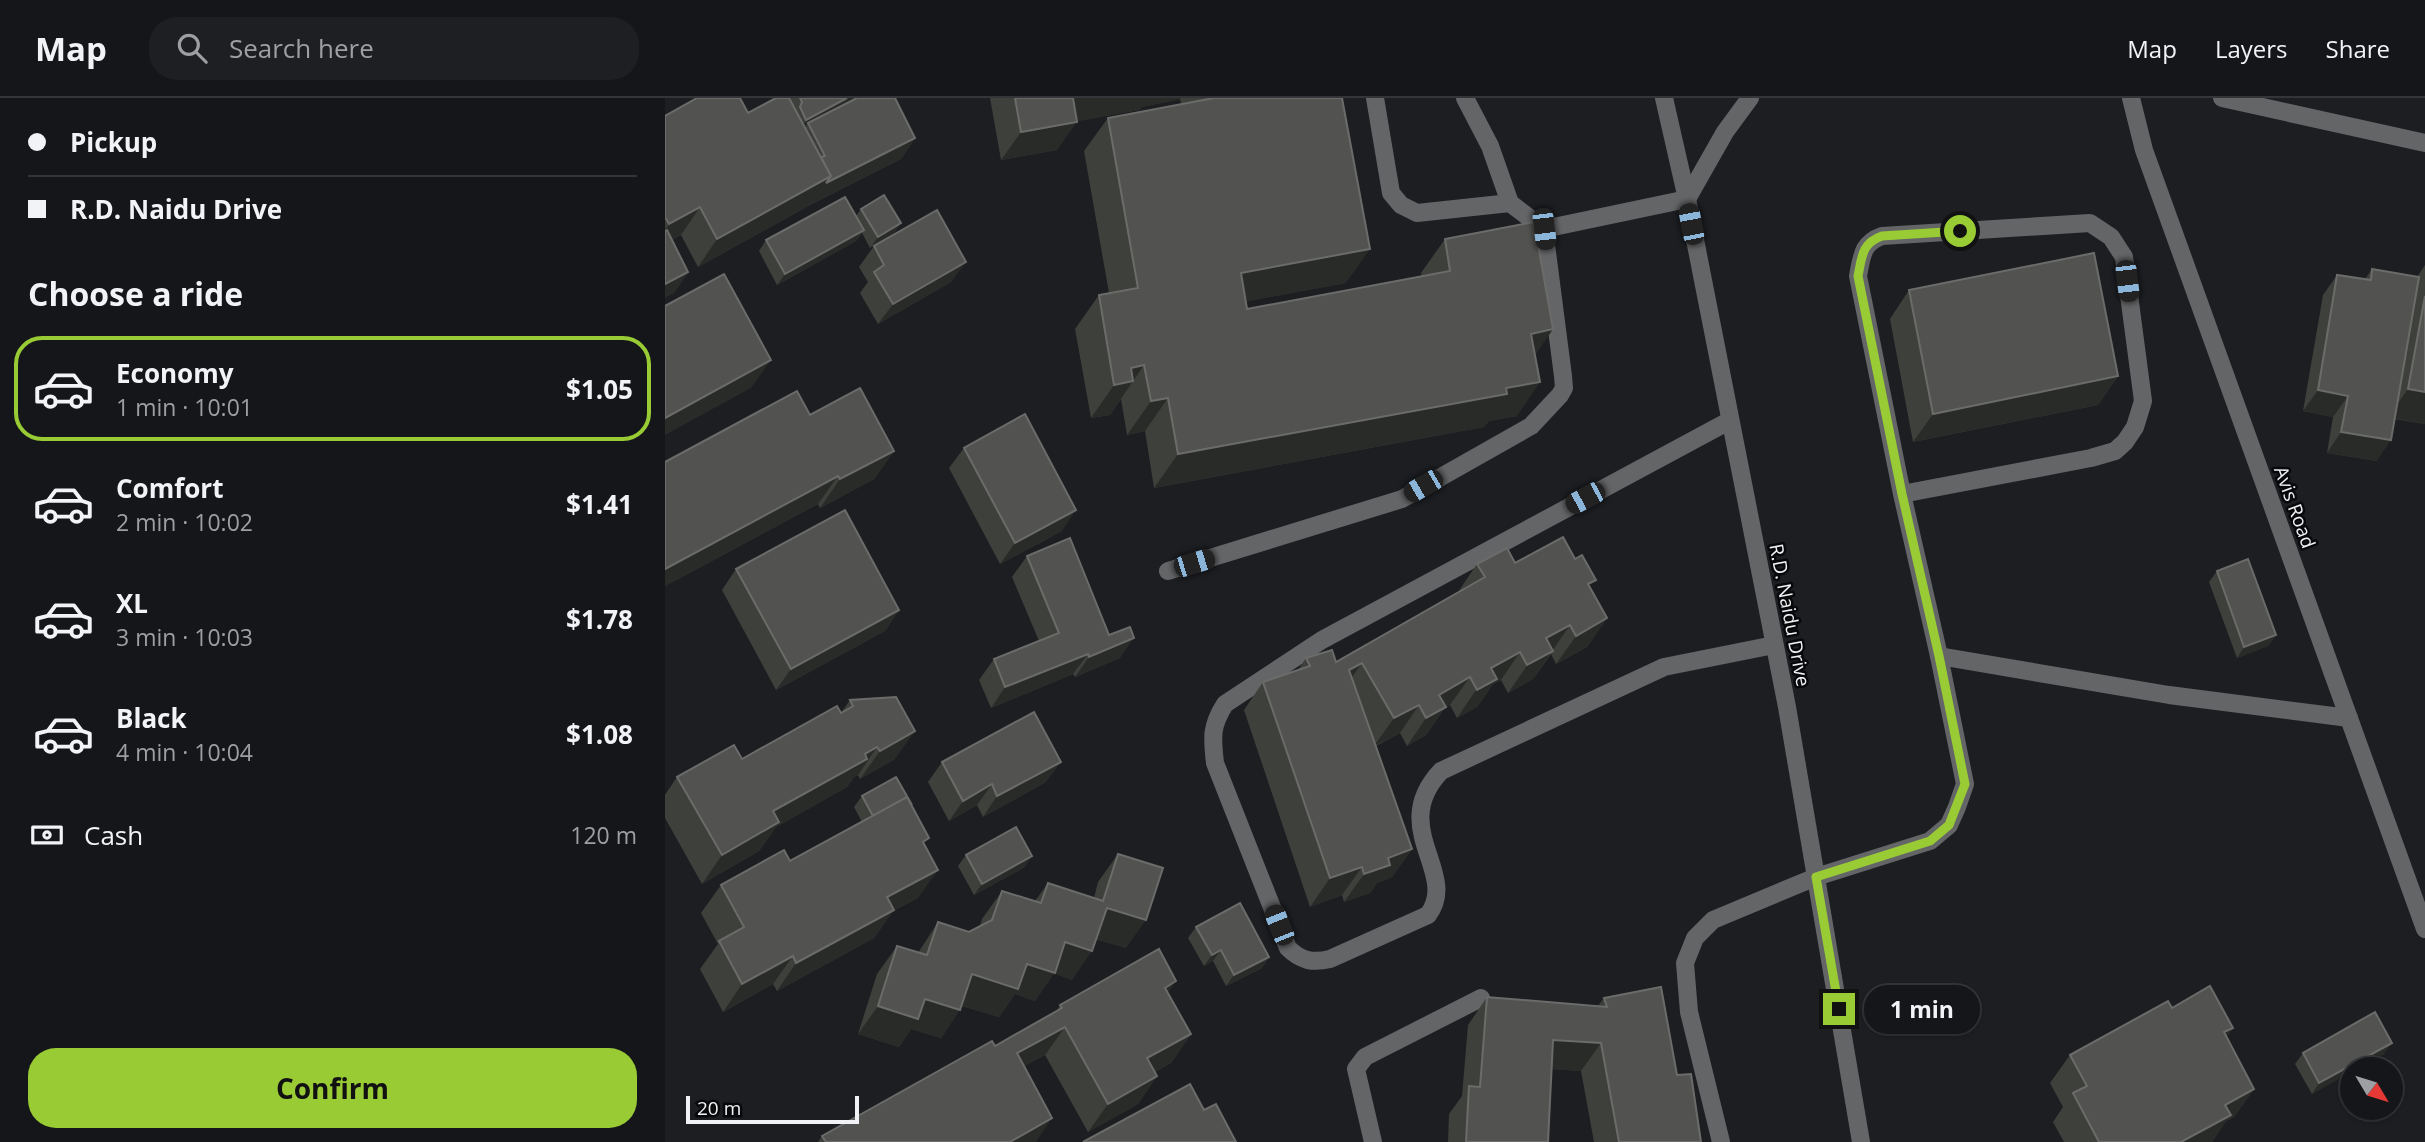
<!DOCTYPE html>
<html lang="en">
<head>
<meta charset="utf-8">
<style>
  :root { --surface:#15161a; --page:#1e1f23; --text:#f1f3f6; --muted:#9d9fa2; --line:#343539; --accent:#99cb35 }
  body { margin:0; font-family:"Open Sans",sans-serif; background:var(--page); color:var(--text); height:100vh; display:flex; flex-direction:column; font-size:26px; white-space:nowrap }
  * { box-sizing:border-box; margin:0 }
  p { font-size:23px; color:var(--muted) }
  .icon { flex:none; width:38px; height:38px; fill:none; stroke:currentColor; stroke-width:2; stroke-linecap:round; stroke-linejoin:round }
  .map { position:relative; flex:1; overflow:hidden }
  .panel { display:flex; flex-direction:column; background:var(--surface); width:665px }
  .panel>* { flex:none }
  .hud { display:grid; align-content:center; height:154px; padding:0 28px; background:var(--surface) }
  .needle { width:46px; rotate:128deg }
  .tools { position:absolute; left:1675px; top:959px; display:grid; gap:14px }
  .tools a { display:grid; place-items:center; width:63px; height:63px; border-radius:50%; background:var(--surface); box-shadow:0 2px 5px #0004,0 0 0 2px var(--line); font-size:35px }
  .scale { position:absolute; left:21px; bottom:18px; width:173px; box-sizing:border-box; padding-left:7px; border:4px solid #f1f2f5; border-top:0; font-size:19px; line-height:24px; white-space:nowrap; color:#f1f2f5; -webkit-text-stroke:5px #07080a; paint-order:stroke }
  .end { position:absolute; width:32px; height:32px; margin:-16px; border:9px solid #99cb35; background:#111; box-shadow:0 0 0 4px #111 }
  .from { border-radius:50% }
  .bubble { position:absolute; height:49px; border-radius:24px; background:var(--surface); box-shadow:0 2px 5px #0004,0 0 0 2px var(--line); font-size:23px; font-weight:700; line-height:49px; text-align:center }
  .car { position:absolute; width:21px; height:42px; margin:-21px -10px; border-radius:9px; box-shadow:0 0 5px 2px #0007; background:linear-gradient(#222 24%,#8ab4d8 0 40%,#222 0 76%,#8ab4d8 0 86%,#222 0) }
  .hud b { display:flex; align-items:center; gap:24px; height:66px; font-size:26px }
  .hud b+b { border-top:2px solid var(--line) }
  .hud i { width:18px; height:18px; background:var(--text) }
  ul { padding:0; list-style:none }
  li { display:flex; align-items:center; gap:21px; height:105px; margin:0 14px 10px; padding:0 14px; border:4px solid transparent; border-radius:28px }
  li div { flex:1 }
  li b { display:block; font-size:26px }
  li em { font-style:normal; font-weight:700 }
  li.active { border-color:var(--accent) }
  li>.icon { width:63px; height:63px; stroke-width:1.5 }
  h2 { padding:0 28px; font-size:32px; line-height:84px }
  .pay { display:flex; align-items:center; gap:18px; height:77px; padding:0 28px; font-size:26px }
  .pay p { margin-inline-start:auto }
  .button { display:flex; gap:14px; margin-top:auto; padding:14px 28px }
  .button a { flex:1; height:80px; border-radius:28px; background:var(--accent); color:#111; font-size:28px; font-weight:700; line-height:80px; text-align:center }
  header { display:flex; align-items:center; gap:42px; box-sizing:border-box; height:98px; padding:0 35px; background:var(--surface); border-bottom:2px solid var(--line) }
  header strong { font-size:33px }
  nav { display:flex; gap:38px; margin-inline-start:auto; font-size:24px }
  .search { width:490px; height:63px; background:var(--page); display:flex; align-items:center; gap:18px; box-sizing:border-box; padding:0 24px; border-radius:28px; color:var(--muted); font-size:26px }
  main { display:flex; flex:1; min-height:0 }
  .map>svg:first-child { display:block }
</style>
</head>
<body>
<header>
<strong>Map</strong>
<div class="search"><svg class="icon" aria-label="search" viewBox="0 0 24 24"><circle cx="10" cy="10" r="6"/><path d="M15 15l6 6"/></svg>Search here</div>
<nav><a>Map</a><a>Layers</a><a>Share</a></nav>
</header>
<main>
<section class="panel">
<div class="hud">
<b><i class="from"></i>Pickup</b>
<b><i></i>R.D. Naidu Drive</b>
</div>
<h2>Choose a ride</h2>
<ul>
<li class="active"><svg class="icon" aria-label="car" viewBox="0 0 24 24"><path d="M5 17H2v-5l4-1 3-4h7l3 4 3 1v5h-3M9 17h6M6 11h13"/><circle cx="7" cy="17" r="2"/><circle cx="17" cy="17" r="2"/></svg><div><b>Economy</b><p>1 min · 10:01</p></div><em>$1.05</em></li>
<li><svg class="icon" aria-label="car" viewBox="0 0 24 24"><path d="M5 17H2v-5l4-1 3-4h7l3 4 3 1v5h-3M9 17h6M6 11h13"/><circle cx="7" cy="17" r="2"/><circle cx="17" cy="17" r="2"/></svg><div><b>Comfort</b><p>2 min · 10:02</p></div><em>$1.41</em></li>
<li><svg class="icon" aria-label="car" viewBox="0 0 24 24"><path d="M5 17H2v-5l4-1 3-4h7l3 4 3 1v5h-3M9 17h6M6 11h13"/><circle cx="7" cy="17" r="2"/><circle cx="17" cy="17" r="2"/></svg><div><b>XL</b><p>3 min · 10:03</p></div><em>$1.78</em></li>
<li><svg class="icon" aria-label="car" viewBox="0 0 24 24"><path d="M5 17H2v-5l4-1 3-4h7l3 4 3 1v5h-3M9 17h6M6 11h13"/><circle cx="7" cy="17" r="2"/><circle cx="17" cy="17" r="2"/></svg><div><b>Black</b><p>4 min · 10:04</p></div><em>$1.08</em></li>
</ul>
<div class="pay"><svg class="icon" aria-label="cash" viewBox="0 0 24 24"><path d="M3 7h18v10H3z"/><circle cx="12" cy="12" r="2"/></svg>Cash<p>120 m</p></div>
<div class="button"><a>Confirm</a></div>
</section>
<div class="map">
<svg width="1760" height="1044" viewBox="0 0 1760 1044">
  <rect width="100%" height="100%" fill="#1c1e22"/>
  <g fill="none" stroke-linecap="round" stroke-linejoin="round">
    <g stroke="#646567" stroke-width="18">
      <polyline points="710,0 726,95 736,107 752,115 845,105"/>
      <polyline points="999,0 1022,101 1122,609 1196,1044"/>
      <polyline points="1466,0 1479,52 1760,831"/>
      <polyline points="1557,0 1760,45"/>
      <polyline points="879,131 1022,101 1060,34 1085,0"/>
      <path d="M1064,323L657,542L560,606C546,628 547,639 550,665L623,850C636,863 648,865 665,861L763,817C795,775 722,730 776,673L999,569L1109,547"/>
      <polyline points="503,473 737,401 866,328 895,297 899,290 898,278 879,131 845,105 825,48 800,0"/>
      <polyline points="1274,558 1504,597 1684,620"/>
      <polyline points="708,1044 691,971 700,959 816,900"/>
      <path d="M1056,1044L1024,914L1020,865L1030,840L1048,822L1151,779L1265,743L1284,727L1292,709L1300,686L1274,558L1237,396L1193,178C1197,158 1197,145 1217,138L1425,125L1446,139L1459,159L1478,303L1470,329L1460,344L1450,353L1426,360L1237,396"/>
    </g>
  </g>
  <g fill="#3e403c">
    <polygon points="109,0 230,0 250,40 236,61 147,106 33,169 16,137 7,142 23,174 9,195 0,199 0,18 83,15"/>
    <polygon points="325,0 677,0 681,185 581,203 582,211 757,179 756,175 780,141 870,257 852,318 824,323 819,329 489,390 480,333 462,337 456,301 445,317 426,320 410,231 434,197 444,195 419,53 443,20 516,6 515,1 477,9 474,12 411,23 392,52 336,62"/>
    <polygon points="196,111 236,125 228,136 205,150 197,135 191,143 112,187 94,153 101,142 191,118"/>
    <polygon points="209,148 286,184 213,226 195,195 203,184 194,169"/>
    <polygon points="1760,167 1760,326 1730,321 1712,363 1662,355 1668,319 1638,313 1658,197 1672,177 1700,181 1707,171 1752,179"/>
    <polygon points="1244,192 1453,278 1433,307 1248,344 1225,221"/>
    <polygon points="299,350 397,433 335,466 284,370"/>
    <polygon points="229,353 209,381 155,410 153,406 0,488 0,364"/>
    <polygon points="362,458 444,537 455,560 410,579 408,576 326,610 314,582 329,561 374,543 347,479"/>
    <polygon points="850,465 926,490 942,520 922,549 891,566 886,556 868,581 843,595 836,582 828,586 812,609 792,620 785,607 779,611 761,637 742,648 735,635 711,648 747,751 727,779 712,785 705,795 679,804 677,797 645,809 579,612 598,584 633,572 641,560 671,564 793,494 812,466"/>
    <polygon points="71,471 234,512 220,533 111,592 57,492"/>
    <polygon points="1552,473 1611,537 1603,548 1572,560 1544,484"/>
    <polygon points="185,602 230,661 195,681 193,677 189,679 182,689 111,729 94,753 37,786 0,720 0,697 12,679 77,661 176,615"/>
    <polygon points="277,664 381,684 318,719 312,707 284,723 263,684"/>
    <polygon points="197,698 260,747 253,800 228,813 209,840 112,893 108,886 58,914 35,871 53,846 36,815 56,787 125,763 197,724 189,709"/>
    <polygon points="453,756 461,850 431,841 407,882 389,875 370,903 350,896 334,919 297,908 276,940 246,931 234,949 193,936 212,876 232,848 253,855 273,824 304,834 315,828 317,821 337,793 370,803 383,785 429,800 433,784"/>
    <polygon points="301,757 360,769 309,797 293,768"/>
    <polygon points="531,829 604,859 597,870 561,888 548,863 539,868 523,840"/>
    <polygon points="503,895 526,936 506,965 490,974 492,978 473,1006 423,1034 380,957 359,968 371,1044 153,1044 157,1038 330,948 390,915 395,907"/>
    <polygon points="822,899 933,908 939,900 1012,977 1036,1044 929,1044 916,973 886,971 883,1044 783,1044 784,1016 797,998 803,927"/>
    <polygon points="1507,910 1568,930 1561,939 1589,991 1569,1019 1561,1023 1547,1044 1399,1044 1388,1024 1398,1009 1385,985 1405,957"/>
    <polygon points="1638,955 1719,956 1691,971 1687,971 1647,996 1630,966"/>
  </g>
  <g fill="#292b29">
    <polygon points="182,0 206,0 143,25 134,38 127,42 141,22"/>
    <polygon points="407,0 516,0 515,1 477,9 474,12 388,28"/>
    <polygon points="412,24 392,52 336,62 356,34"/>
    <polygon points="250,40 236,61 147,106 161,85"/>
    <polygon points="166,78 147,106 33,169 52,141"/>
    <polygon points="35,109 16,137 0,146 0,132 4,126"/>
    <polygon points="236,125 228,136 205,150 213,139"/>
    <polygon points="199,132 191,143 112,187 120,176"/>
    <polygon points="705,151 681,185 552,209 576,175"/>
    <polygon points="301,164 286,184 213,226 228,206"/>
    <polygon points="23,174 9,195 0,199 0,186"/>
    <polygon points="888,231 865,265 866,236"/>
    <polygon points="106,262 86,290 0,337 0,320"/>
    <polygon points="479,267 445,317 426,320 449,287 466,270"/>
    <polygon points="1453,278 1433,307 1248,344 1268,316"/>
    <polygon points="875,284 852,318 824,323 819,329 489,390 513,356"/>
    <polygon points="1743,291 1760,294 1760,326 1723,319"/>
    <polygon points="1653,292 1683,298 1668,319 1638,313"/>
    <polygon points="503,300 480,333 462,337 486,303"/>
    <polygon points="1676,334 1726,342 1712,363 1662,355"/>
    <polygon points="229,353 209,381 155,410 175,381"/>
    <polygon points="173,378 153,406 0,488 0,471"/>
    <polygon points="411,412 397,433 335,466 350,445"/>
    <polygon points="234,512 220,533 111,592 126,571"/>
    <polygon points="942,520 922,549 891,566 911,538"/>
    <polygon points="905,527 868,581 843,595 881,540"/>
    <polygon points="1611,537 1603,548 1572,560 1579,549"/>
    <polygon points="469,540 455,560 410,579 424,559"/>
    <polygon points="855,554 836,582 828,586 812,609 792,620 826,570"/>
    <polygon points="423,556 408,576 326,610 340,589"/>
    <polygon points="697,565 677,593 684,572"/>
    <polygon points="805,579 785,607 779,611 761,637 742,648 761,620 774,597"/>
    <polygon points="754,607 735,635 709,648 729,620"/>
    <polygon points="250,633 230,661 195,681 215,653"/>
    <polygon points="212,649 193,677 189,679 182,689 111,729 94,753 37,786 57,757 108,713"/>
    <polygon points="396,664 381,684 318,719 332,698"/>
    <polygon points="327,686 312,707 284,723 298,703"/>
    <polygon points="747,751 727,779 712,785 705,795 679,804 699,776 723,760"/>
    <polygon points="367,758 360,769 309,797 317,786"/>
    <polygon points="697,769 677,797 645,809 665,780"/>
    <polygon points="273,772 253,800 228,813 209,840 112,893 131,865 222,799"/>
    <polygon points="442,810 481,822 461,850 422,838"/>
    <polygon points="400,844 427,853 407,882 389,875 370,903 350,896 334,919 288,905 307,876 362,866"/>
    <polygon points="556,852 548,863 539,868 547,857"/>
    <polygon points="128,858 108,886 58,914 77,886"/>
    <polygon points="604,859 597,870 561,888 569,877"/>
    <polygon points="511,883 492,911 500,890"/>
    <polygon points="260,901 295,912 276,940 246,931 234,949 193,936 213,908"/>
    <polygon points="400,929 380,957 333,983 352,955"/>
    <polygon points="1568,930 1548,958 1559,934"/>
    <polygon points="526,936 506,965 462,989 482,960"/>
    <polygon points="888,942 936,945 916,973 868,970"/>
    <polygon points="1727,945 1719,956 1691,971 1687,971 1687,974 1647,996 1654,985"/>
    <polygon points="492,978 473,1006 423,1034 443,1006"/>
    <polygon points="1589,991 1569,1019 1561,1023 1547,1044 1516,1044 1560,1007"/>
    <polygon points="387,1020 371,1044 345,1044"/>
  </g>
  <g fill="#525350" stroke="#6b6c6a" stroke-width="2">
    <polygon points="32,0 75,0 83,15 111,0 124,0 166,78 52,141 35,109 4,126 0,119 0,18"/>
    <polygon points="135,0 182,0 141,22 135,9 137,4"/>
    <polygon points="192,0 230,0 250,40 161,85 166,78 156,59 160,58 143,25"/>
    <polygon points="350,0 408,0 412,24 356,34"/>
    <polygon points="549,0 677,0 705,151 576,175 582,211 785,173 780,141 869,124 888,231 866,236 875,284 841,290 842,296 513,356 503,300 486,303 479,267 466,270 468,283 449,287 434,197 473,190 443,20"/>
    <polygon points="219,97 236,125 213,139 196,111"/>
    <polygon points="180,99 199,132 120,176 101,142"/>
    <polygon points="272,112 301,164 228,206 209,174 219,167 209,148"/>
    <polygon points="2,132 23,174 0,186 0,133"/>
    <polygon points="1429,155 1453,278 1268,316 1244,192"/>
    <polygon points="1707,171 1754,179 1726,342 1676,334 1683,298 1653,292 1672,177 1706,182"/>
    <polygon points="59,176 106,262 0,320 0,208"/>
    <polygon points="1760,198 1760,294 1743,291"/>
    <polygon points="195,290 229,353 175,381 173,378 0,471 0,364 132,293 145,317"/>
    <polygon points="360,316 411,412 350,445 299,350"/>
    <polygon points="180,412 234,512 126,571 71,471"/>
    <polygon points="898,439 910,461 917,457 931,482 923,486 942,520 911,538 905,527 881,540 888,553 862,567 855,554 826,570 832,581 812,592 805,579 774,597 781,609 761,620 754,607 729,620 697,565 684,572 747,751 723,760 725,767 699,776 697,769 665,780 598,584 645,568 641,560 667,552 671,564 820,479 812,466 842,450 850,465"/>
    <polygon points="405,440 444,537 465,529 469,540 424,559 423,556 340,589 329,561 394,535 362,458"/>
    <polygon points="1583,461 1611,537 1579,549 1552,473"/>
    <polygon points="231,599 250,633 215,653 212,649 200,656 202,661 108,713 114,724 57,757 12,679 69,647 77,661 172,608 176,615 188,608 185,602"/>
    <polygon points="369,614 396,664 332,698 327,686 298,703 277,664"/>
    <polygon points="231,679 247,707 242,699 208,718 197,698"/>
    <polygon points="242,699 264,740 258,744 273,772 222,799 229,812 131,865 128,858 77,886 54,843 79,829 56,787 119,752 125,763"/>
    <polygon points="351,729 367,758 317,786 301,757"/>
    <polygon points="453,756 498,770 481,822 442,810 427,853 400,844 390,875 362,866 353,891 307,876 295,912 260,901 253,921 213,908 232,848 262,857 273,824 304,834 327,822 337,793 376,805 383,785 438,803"/>
    <polygon points="575,805 604,859 569,877 556,852 547,857 531,829"/>
    <polygon points="494,851 511,883 500,890 526,936 482,960 492,978 443,1006 400,929 352,955 387,1020 345,1044 161,1044 157,1038 327,943 330,948 397,910 395,907"/>
    <polygon points="1545,888 1568,930 1559,934 1589,991 1560,1007 1566,1017 1516,1044 1434,1044 1408,995 1422,988 1405,957 1503,903 1507,910"/>
    <polygon points="996,889 1012,977 1026,976 1036,1044 954,1044 936,945 888,942 883,1044 801,1044 804,988 815,989 822,899 942,909 939,900"/>
    <polygon points="1710,914 1727,945 1654,985 1638,955"/>
    <polygon points="525,986 539,1012 551,1006 571,1044 418,1044"/>
  </g>
  <g fill="none" stroke-linecap="round" stroke-linejoin="round">
    <path stroke="#99cb35" stroke-width="9" d="M1174,911L1151,779L1265,743L1284,727L1300,686L1274,558L1237,396L1193,178C1197,158 1197,145 1217,138L1295,133"/>
  </g>
  <g text-anchor="middle" stroke-width="5" stroke-linejoin="round" paint-order="stroke">
    <g font-size="19" fill="#f1f2f5" stroke="#07080a">
      <text transform="translate(1630 409) rotate(70)" y="7">Avis Road</text>
      <text transform="translate(1125 517) rotate(79)" y="7">R.D. Naidu Drive</text>
    </g>
  </g>
</svg>
<div class="tools">
<a><svg class="needle" viewBox="-14 -14 28 28"><path d="M0-13l5 13h-10z" fill="#e53935"/><path d="M0 13l5-13h-10z" fill="#9d9fa2"/></svg></a>
</div>
<div class="scale">20 m</div>
<i class="end from" style="left:1295px;top:133px"></i>
<i class="end" style="left:1174px;top:911px"></i>
<div class="bubble" style="left:1199px;top:887px;width:116px">1 min</div>
<i class="car" style="left:1026px;top:126px;rotate:349deg"></i>
<i class="car" style="left:879px;top:131px;rotate:173deg"></i>
<i class="car" style="left:1462px;top:183px;rotate:173deg"></i>
<i class="car" style="left:758px;top:388px;rotate:240deg"></i>
<i class="car" style="left:920px;top:400px;rotate:242deg"></i>
<i class="car" style="left:529px;top:465px;rotate:73deg"></i>
<i class="car" style="left:614px;top:827px;rotate:338deg"></i>
</div>
</main>
</body>
</html>
